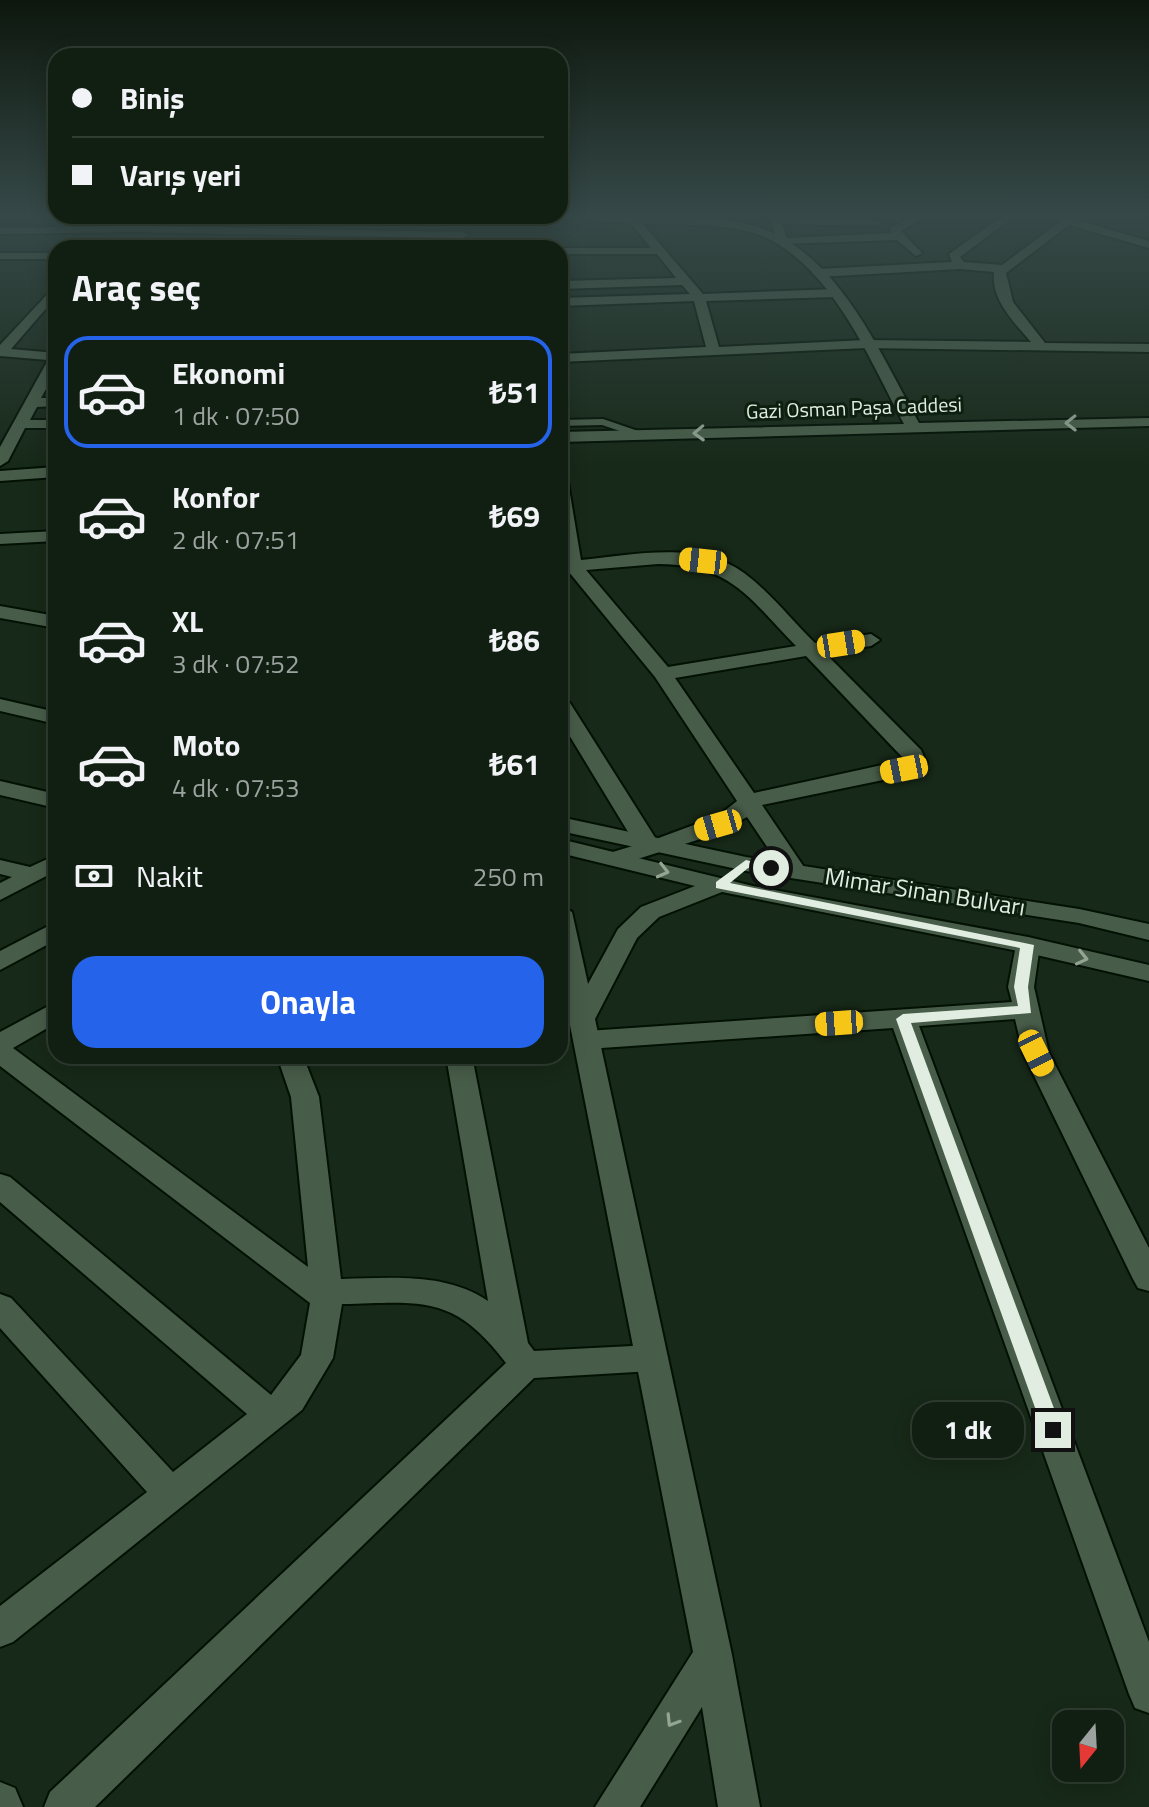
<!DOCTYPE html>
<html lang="tr">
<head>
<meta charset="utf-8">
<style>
  :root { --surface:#111f12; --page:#1a271b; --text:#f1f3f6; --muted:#9ca29f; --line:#303d32; --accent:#2563eb }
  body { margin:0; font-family:"Titillium Web",sans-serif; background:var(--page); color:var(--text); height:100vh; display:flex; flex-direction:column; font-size:30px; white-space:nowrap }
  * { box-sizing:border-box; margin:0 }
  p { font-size:26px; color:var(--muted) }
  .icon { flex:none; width:44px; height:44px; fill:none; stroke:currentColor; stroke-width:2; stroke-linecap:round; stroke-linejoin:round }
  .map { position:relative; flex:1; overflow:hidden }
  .panel { position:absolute; left:48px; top:240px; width:520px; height:824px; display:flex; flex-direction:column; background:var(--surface); border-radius:24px; box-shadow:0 4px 20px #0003,0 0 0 2px var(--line) }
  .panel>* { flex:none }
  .banner { position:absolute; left:48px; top:48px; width:520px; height:176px; border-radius:24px; box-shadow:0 4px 20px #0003,0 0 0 2px var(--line); display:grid; align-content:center; height:176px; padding:0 24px; background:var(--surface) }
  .needle { width:52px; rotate:198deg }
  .buttons { position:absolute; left:1052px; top:1710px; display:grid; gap:16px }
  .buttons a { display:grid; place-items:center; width:72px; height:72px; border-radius:16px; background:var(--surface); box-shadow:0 4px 20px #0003,0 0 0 2px var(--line); font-size:40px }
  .end { position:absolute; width:36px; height:36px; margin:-18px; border:10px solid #e1ede1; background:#111; box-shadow:0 0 0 4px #111 }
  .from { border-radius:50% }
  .bubble { position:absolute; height:56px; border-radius:24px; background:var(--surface); box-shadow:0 4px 20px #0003,0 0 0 2px var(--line); font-size:26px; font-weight:700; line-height:56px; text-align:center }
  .car { position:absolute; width:24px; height:48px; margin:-24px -12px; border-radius:10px; box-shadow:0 0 6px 2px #0007; background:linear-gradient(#f5c518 24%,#345 0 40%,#f5c518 0 76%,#345 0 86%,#f5c518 0) }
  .banner b { display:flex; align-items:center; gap:28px; height:76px; font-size:30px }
  .banner b+b { border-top:2px solid var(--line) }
  .banner i { width:20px; height:20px; background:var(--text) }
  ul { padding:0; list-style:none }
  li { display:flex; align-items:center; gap:24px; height:112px; margin:0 16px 12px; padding:0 8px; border:4px solid transparent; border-radius:24px }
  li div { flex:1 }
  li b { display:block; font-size:30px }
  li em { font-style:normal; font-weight:700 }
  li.active { border-color:var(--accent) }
  li>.icon { width:72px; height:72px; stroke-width:1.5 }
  h2 { padding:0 24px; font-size:36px; line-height:96px }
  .pay { display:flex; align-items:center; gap:20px; height:88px; padding:0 24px; font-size:30px }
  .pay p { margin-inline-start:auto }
  .cta { display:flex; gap:16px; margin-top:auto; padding:16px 24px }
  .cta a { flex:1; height:92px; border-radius:24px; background:var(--accent); color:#fff; font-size:32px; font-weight:700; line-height:92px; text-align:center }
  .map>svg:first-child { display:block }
</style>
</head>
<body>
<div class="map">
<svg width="1149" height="1807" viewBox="0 0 1149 1807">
  <rect width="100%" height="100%" fill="#172918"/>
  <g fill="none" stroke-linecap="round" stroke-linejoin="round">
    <g stroke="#021104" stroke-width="4">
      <polygon id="lane" points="603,419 644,433 645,435 641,438 602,425 560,426 560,420"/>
    </g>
    <g stroke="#021104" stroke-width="4">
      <g id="street">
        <path d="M624,215H635L703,294L836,289L842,293L836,297L706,301L719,347L866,340L1031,342C1014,322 991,300 994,272L960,269L818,277L812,273L818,269L952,262L949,254L1004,215H1016L960,257L964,262L1002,265L1068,216L1087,215L1076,220L1149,241V248L1069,225L1006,273L1013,302L1045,343L1149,344V352L866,348L560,362V354L706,347L694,301L560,306V298L690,294L682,285L560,289V281L676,278L657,254H560V248H651Z"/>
        <polygon points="769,215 877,220 882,223 877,226 782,224 787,238 891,233 890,228 915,215 928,215 901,231 922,253 916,256 897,240 778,244"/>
        <polygon points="132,226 463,232 469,235 463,238 132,232 0,234 0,228"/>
        <rect x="0" y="253" width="56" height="6"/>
        <polygon points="56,285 56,297 11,349 56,353 56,371 41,398 56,398 56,406 37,407 30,420 56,420 56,428 25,428 8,461 0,466 0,447 48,360 0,356 0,345"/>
        <path d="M560,477L568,482L581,560C632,555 700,540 744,573C770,592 792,621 815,643L871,634L880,640L871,646L825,653L921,750L927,763L912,774L762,805L808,873L804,878H788L747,817L716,834L622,864H606L602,859L606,854L636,845L560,720V697L570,703L656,839L718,816L737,801L655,677L564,566L560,537ZM658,564C732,565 748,597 796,646L668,667L586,570ZM806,656L905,760L754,793L675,678Z"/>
        <polygon points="56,531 56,541 0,544 0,534"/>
        <polygon points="0,606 56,616 56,628 0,618"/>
        <polygon points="0,781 56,794 56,808 0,795"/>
        <polygon points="56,855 56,871 0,900 0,883 12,877 0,874 0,860 30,867"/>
        <polygon points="56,922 56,940 0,970 0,951"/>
        <polygon points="1028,937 1040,945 1034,987 1049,1053 1149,1248 1149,1291 1138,1288 1133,1279 1023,1053 1015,1019 919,1026 1149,1642 1149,1713 1135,1708 1129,1694 893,1028 587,1049 578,1046 574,1040 578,1034 587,1031 1012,1002 1008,987 1016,945"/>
        <path d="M56,1002V1023L13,1048L308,1267L291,1097L277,1056H303L319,1097L341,1279C390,1278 445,1272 488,1301L446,1056H472L528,1343L534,1351L652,1345L664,1349L668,1358L664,1367L652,1371L534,1378L95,1807H44L50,1792L506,1363C454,1294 422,1302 342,1304L333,1358L302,1410L13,1642L0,1647V1606L147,1492L0,1328V1294L11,1298L173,1472L247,1414L0,1202V1174L10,1177L271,1395L301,1355L310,1303L0,1066V1032Z"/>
        <polygon points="0,1782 15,1788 23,1807 0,1807"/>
      </g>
    </g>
    <g stroke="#021104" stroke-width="4">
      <g id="secondary">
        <path d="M583,215C638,215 728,209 777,235C846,270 883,359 919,423L1149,418V426L560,442V432L904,424C870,361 836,274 769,239C743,226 708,226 679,224C656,223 600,226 583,215Z"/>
        <polygon points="56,467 56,477 0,481 0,471"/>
        <polygon points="0,699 56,712 56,724 0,711"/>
        <polygon points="560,817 746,857 1079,909 1149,924 1149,940 1079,923 746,871 560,831"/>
        <polygon points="560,839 753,886 1028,937 1149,965 1149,981 1028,953 722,892 659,917 637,938 595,1019 732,1655 760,1807 718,1807 702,1707 640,1807 595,1807 693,1652 560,974 560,905 572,912 588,984 618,929 641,907 695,886 560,853"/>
      </g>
    </g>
    <use href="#lane" fill="#485d49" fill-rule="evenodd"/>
    <use href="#street" fill="#485d49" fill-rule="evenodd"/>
    <use href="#secondary" fill="#485d49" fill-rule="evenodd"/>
  </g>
  <defs><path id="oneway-chevron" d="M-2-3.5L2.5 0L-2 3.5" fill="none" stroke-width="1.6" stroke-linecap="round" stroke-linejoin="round" transform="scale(2)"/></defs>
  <g stroke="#94a595">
    <use href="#oneway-chevron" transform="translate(1071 423) rotate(179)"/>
    <use href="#oneway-chevron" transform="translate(699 433) rotate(178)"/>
    <use href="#oneway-chevron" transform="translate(663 871) rotate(14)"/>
    <use href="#oneway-chevron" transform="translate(1082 958) rotate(13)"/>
    <use href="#oneway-chevron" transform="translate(672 1721) rotate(122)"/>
  </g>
  <linearGradient id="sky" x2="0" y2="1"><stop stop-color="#0d170d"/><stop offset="0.46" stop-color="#364948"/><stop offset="1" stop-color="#364948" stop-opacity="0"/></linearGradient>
  <rect width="1149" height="468" fill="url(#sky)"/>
  <polygon fill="#e1ede1" points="746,860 777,868 771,872 748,868 730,883 1034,945 1028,987 1031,1013 911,1023 1062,1430 1059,1436 1053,1438 1043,1430 896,1019 903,1014 1018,1006 1014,987 1020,948 716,888 716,882"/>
  <g text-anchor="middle" stroke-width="6" stroke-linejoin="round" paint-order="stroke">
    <g font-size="20" fill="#e1ede1" stroke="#0d1f0f">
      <text transform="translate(854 408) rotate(-2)" y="7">Gazi Osman Paşa Caddesi</text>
    </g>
    <g font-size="24" fill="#e1ede1" stroke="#0d1f0f">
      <text transform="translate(925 892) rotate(9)" y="8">Mimar Sinan Bulvarı</text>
    </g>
  </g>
</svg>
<div class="buttons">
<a><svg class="needle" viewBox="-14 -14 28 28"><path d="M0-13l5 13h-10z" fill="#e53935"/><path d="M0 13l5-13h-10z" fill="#9ca29f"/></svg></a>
</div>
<i class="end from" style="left:771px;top:868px"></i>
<i class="end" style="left:1053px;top:1430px"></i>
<div class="bubble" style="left:912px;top:1402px;width:112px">1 dk</div>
<i class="car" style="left:703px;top:561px;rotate:276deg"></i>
<i class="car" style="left:841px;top:644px;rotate:81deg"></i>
<i class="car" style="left:904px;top:769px;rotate:259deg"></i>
<i class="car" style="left:718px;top:825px;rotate:254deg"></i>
<i class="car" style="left:839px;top:1023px;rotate:266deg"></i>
<i class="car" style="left:1036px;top:1053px;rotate:154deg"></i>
<div class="banner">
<b><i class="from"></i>Biniş</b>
<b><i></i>Varış yeri</b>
</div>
<section class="panel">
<h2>Araç seç</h2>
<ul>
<li class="active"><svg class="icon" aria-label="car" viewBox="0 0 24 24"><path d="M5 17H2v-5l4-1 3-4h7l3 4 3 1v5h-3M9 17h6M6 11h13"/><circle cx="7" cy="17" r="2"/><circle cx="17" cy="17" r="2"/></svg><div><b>Ekonomi</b><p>1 dk · 07:50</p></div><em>₺51</em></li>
<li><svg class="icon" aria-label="car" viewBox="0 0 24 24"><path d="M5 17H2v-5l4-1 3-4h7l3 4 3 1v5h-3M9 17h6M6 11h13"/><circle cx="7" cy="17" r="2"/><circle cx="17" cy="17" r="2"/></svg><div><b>Konfor</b><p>2 dk · 07:51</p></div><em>₺69</em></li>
<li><svg class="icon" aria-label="car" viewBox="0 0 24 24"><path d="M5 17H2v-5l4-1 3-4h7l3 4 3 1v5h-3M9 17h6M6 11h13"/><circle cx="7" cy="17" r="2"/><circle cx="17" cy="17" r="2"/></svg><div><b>XL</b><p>3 dk · 07:52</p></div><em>₺86</em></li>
<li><svg class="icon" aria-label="car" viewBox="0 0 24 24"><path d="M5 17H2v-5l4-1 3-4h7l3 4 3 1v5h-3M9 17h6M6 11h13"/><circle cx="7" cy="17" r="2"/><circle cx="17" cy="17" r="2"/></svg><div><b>Moto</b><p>4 dk · 07:53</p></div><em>₺61</em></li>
</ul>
<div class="pay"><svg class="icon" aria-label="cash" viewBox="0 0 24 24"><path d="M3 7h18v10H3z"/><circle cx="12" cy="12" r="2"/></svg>Nakit<p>250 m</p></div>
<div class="cta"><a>Onayla</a></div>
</section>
</div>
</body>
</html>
